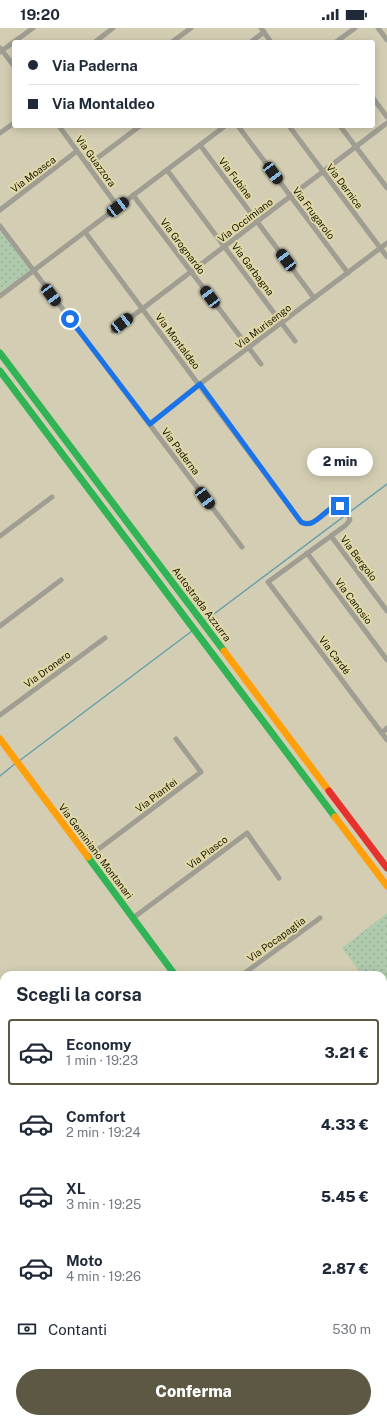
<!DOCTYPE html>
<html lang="it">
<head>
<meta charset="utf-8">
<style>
  :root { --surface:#fff; --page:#f6f6f7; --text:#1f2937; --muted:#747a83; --line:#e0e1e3; --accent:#5d5843 }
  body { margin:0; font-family:"Public Sans",sans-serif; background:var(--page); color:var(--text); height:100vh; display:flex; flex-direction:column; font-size:15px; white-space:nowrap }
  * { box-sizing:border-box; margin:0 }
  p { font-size:13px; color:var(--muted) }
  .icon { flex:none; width:22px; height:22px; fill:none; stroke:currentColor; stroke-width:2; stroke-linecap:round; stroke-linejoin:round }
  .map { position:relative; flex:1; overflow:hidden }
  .drawer { position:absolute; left:0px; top:943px; width:387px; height:452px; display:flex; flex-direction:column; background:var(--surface); border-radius:12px 12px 0 0; box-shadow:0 2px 10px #0003 }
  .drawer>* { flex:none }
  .banner { position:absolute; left:12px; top:12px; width:363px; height:88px; border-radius:4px; box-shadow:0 2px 10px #0003; display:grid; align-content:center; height:88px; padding:0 16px; background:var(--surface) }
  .end { position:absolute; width:18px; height:18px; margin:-9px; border:5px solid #1a73e8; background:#fff; box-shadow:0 0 0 2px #fff }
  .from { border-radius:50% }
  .bubble { position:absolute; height:28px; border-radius:14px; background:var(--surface); box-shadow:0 2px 10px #0003; font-size:13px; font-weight:800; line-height:28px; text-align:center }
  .car { position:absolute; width:12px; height:24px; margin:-12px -6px; border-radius:5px; box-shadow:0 0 3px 1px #0007; background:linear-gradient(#222 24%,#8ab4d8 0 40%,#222 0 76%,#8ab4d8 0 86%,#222 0) }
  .banner b { display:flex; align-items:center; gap:14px; height:38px; font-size:15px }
  .banner b+b { border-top:1px solid var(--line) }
  .banner i { width:10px; height:10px; background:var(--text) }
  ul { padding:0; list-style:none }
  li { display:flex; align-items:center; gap:12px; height:66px; margin:0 8px 6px; padding:0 8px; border:2px solid transparent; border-radius:4px }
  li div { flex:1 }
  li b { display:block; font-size:15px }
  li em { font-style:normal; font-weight:800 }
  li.on { border-color:var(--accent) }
  li>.icon { width:36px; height:36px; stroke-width:1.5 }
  h2 { padding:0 16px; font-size:18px; line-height:48px }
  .pay { display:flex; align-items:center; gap:10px; height:44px; padding:0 16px; font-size:15px }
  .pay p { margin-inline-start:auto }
  .primary-button { display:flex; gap:8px; margin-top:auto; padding:8px 16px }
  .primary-button a { flex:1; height:46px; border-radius:24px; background:var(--accent); color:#fff; font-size:16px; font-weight:800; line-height:46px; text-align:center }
  .status { display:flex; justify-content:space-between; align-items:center; height:28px; padding:0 20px; background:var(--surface); direction:ltr }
  .status svg { height:11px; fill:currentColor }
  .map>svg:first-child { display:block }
</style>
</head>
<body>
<div class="status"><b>19:20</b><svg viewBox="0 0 49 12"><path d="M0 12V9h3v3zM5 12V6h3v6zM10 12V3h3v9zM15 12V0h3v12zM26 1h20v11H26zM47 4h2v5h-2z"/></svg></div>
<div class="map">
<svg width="387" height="1395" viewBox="0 0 387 1395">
  <defs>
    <pattern id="grass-dots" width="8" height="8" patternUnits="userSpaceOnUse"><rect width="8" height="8" fill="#b0caae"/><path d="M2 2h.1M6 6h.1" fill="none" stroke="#97ad94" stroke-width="1.8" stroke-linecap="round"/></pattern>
    <pattern id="water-waves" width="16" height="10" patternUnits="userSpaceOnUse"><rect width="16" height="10" fill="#65a0ab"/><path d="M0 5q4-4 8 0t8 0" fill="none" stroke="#538289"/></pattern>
  </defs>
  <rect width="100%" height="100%" fill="#d3ceb3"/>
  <g fill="url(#grass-dots)">
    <polygon points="0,202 30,242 0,264"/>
    <polygon points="387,885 387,981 383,976 383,947 362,947 342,920"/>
    <polygon points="387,1052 387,1090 383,1093 383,1055"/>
  </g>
  <polygon fill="url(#water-waves)" points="383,1312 387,1317 387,1346 383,1340"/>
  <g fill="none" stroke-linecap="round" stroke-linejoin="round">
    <g stroke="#65a0ab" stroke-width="1.5">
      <polyline points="206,592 387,456"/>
      <polyline points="19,733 192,603"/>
      <polyline points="0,748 16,735"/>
    </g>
    <g stroke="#a09e92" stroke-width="5">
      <polyline points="261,0 271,14"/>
      <polyline points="378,0 387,12"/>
      <polyline points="95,14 113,0"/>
      <polyline points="172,14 191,0"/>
      <polyline points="251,14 264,4"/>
      <polyline points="336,14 355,0"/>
      <polyline points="0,20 14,38"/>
      <polyline points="0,24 33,0"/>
      <polyline points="373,70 387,89"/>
      <polyline points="59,98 118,179"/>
      <polyline points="238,98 348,245"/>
      <polyline points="289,98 387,229"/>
      <polyline points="340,98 387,160"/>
      <polyline points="0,105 14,95"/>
      <polyline points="200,117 314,270"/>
      <polyline points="88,137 140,98"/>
      <polyline points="167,142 295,313"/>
      <polyline points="133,167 261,336"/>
      <polyline points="0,182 77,123"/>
      <polyline points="0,198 242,519"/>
      <path d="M85,204L301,494C313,501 327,482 337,477C343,478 349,486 350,492L346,497L268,554L387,712"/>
      <polyline points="0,268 225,98"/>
      <polyline points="113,303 387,95"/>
      <polyline points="150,396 200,356 387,215"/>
      <polyline points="0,508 52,469"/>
      <polyline points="331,508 387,583"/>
      <polyline points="307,525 387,632"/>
      <polyline points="0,598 61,552"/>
      <polyline points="0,687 105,610"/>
      <polyline points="382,705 387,700"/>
      <polyline points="88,829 201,744 176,711"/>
      <polyline points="133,890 247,805 279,850"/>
      <polyline points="242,947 320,890"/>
      <polyline points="383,1015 387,1012"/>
      <polyline points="383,1096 387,1093"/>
      <polyline points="383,1185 387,1182"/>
      <polyline points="0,1225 4,1222"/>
      <polyline points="383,1278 387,1274"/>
      <polyline points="109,1391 111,1395"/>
      <polyline points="129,1391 137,1395"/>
      <polyline points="233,1391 234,1395"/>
      <polyline points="101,1395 106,1391"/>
      <polyline points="215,1395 215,1391"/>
    </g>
    <g stroke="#30b455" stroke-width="7">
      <polyline points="0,325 224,623"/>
      <polyline points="0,343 335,789"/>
      <polyline points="88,829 175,947"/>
      <polyline points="383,1226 387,1231"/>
    </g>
    <g stroke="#ff9f0a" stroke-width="7">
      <polyline points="224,623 329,763"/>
      <polyline points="0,711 88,829"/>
      <polyline points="335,789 387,858"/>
    </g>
    <g stroke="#e5322d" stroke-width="7">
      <polyline points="329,763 387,840"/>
      <polyline points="379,1395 387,1389"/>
    </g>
  </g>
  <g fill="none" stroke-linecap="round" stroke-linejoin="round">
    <path stroke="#1a73e8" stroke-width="5" d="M70,291L150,396L200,356L301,494C316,503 327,475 340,478"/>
  </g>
  <g text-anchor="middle" stroke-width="4" stroke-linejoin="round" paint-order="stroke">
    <g font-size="10" fill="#1d1906" stroke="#e0d8a6">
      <text transform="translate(96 133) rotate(54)" y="4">Via Guazzora</text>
      <text transform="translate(33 146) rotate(-37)" y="4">Via Moasca</text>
      <text transform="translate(236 150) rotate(53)" y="4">Via Fubine</text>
      <text transform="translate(345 158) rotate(53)" y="4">Via Dernice</text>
      <text transform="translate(314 185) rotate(53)" y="4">Via Frugarolo</text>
      <text transform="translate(245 192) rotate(-37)" y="4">Via Occimiano</text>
      <text transform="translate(183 218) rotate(53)" y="4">Via Grognardo</text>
      <text transform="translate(253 241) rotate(53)" y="4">Via Garbagna</text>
      <text transform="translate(263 298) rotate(-37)" y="4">Via Murisengo</text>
      <text transform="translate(178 313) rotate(53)" y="4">Via Montaldeo</text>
      <text transform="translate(181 423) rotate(53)" y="4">Via Paderna</text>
      <text transform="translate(359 530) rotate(53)" y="4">Via Bergolo</text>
      <text transform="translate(354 573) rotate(53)" y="4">Via Canosio</text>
      <text transform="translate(202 576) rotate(53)" y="4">Autostrada Azzurra</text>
      <text transform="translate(335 627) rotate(53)" y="4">Via Cardé</text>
      <text transform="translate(47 641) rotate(-36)" y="4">Via Dronero</text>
      <text transform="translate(156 767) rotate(-37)" y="4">Via Pianfei</text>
      <text transform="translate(96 823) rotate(53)" y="4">Via Geminiano Montanari</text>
      <text transform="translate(207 824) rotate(-37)" y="4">Via Piasco</text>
      <text transform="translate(276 911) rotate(-36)" y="4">Via Pocapaglia</text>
    </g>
  </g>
</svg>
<i class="end from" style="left:70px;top:291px"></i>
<i class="end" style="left:340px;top:478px"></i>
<div class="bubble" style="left:307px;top:420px;width:66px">2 min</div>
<i class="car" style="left:273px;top:145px;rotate:143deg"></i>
<i class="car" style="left:118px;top:179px;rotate:53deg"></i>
<i class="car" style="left:286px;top:232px;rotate:323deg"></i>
<i class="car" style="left:51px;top:267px;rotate:143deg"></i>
<i class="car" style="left:210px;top:269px;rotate:323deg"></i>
<i class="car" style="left:122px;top:295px;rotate:52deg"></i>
<i class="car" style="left:205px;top:470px;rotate:143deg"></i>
<div class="banner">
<b><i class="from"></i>Via Paderna</b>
<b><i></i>Via Montaldeo</b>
</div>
<section class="drawer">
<h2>Scegli la corsa</h2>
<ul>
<li class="on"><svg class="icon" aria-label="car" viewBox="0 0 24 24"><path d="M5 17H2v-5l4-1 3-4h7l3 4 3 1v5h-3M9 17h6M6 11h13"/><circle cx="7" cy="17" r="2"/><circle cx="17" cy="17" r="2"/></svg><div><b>Economy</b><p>1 min · 19:23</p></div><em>3.21 €</em></li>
<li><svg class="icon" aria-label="car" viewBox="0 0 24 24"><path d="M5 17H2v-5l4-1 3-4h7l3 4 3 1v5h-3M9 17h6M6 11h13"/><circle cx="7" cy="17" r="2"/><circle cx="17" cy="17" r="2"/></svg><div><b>Comfort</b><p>2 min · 19:24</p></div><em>4.33 €</em></li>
<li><svg class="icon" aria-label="car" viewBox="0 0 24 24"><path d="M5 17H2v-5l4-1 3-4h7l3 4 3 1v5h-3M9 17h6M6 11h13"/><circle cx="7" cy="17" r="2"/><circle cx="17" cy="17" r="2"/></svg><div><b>XL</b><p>3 min · 19:25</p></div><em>5.45 €</em></li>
<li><svg class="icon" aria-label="car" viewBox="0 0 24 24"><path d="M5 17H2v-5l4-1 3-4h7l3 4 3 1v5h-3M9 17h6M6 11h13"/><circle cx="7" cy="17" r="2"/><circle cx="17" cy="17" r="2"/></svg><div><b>Moto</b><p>4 min · 19:26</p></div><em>2.87 €</em></li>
</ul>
<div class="pay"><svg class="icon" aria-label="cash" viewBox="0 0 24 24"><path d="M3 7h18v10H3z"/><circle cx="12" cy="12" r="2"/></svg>Contanti<p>530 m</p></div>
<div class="primary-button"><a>Conferma</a></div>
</section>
</div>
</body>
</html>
